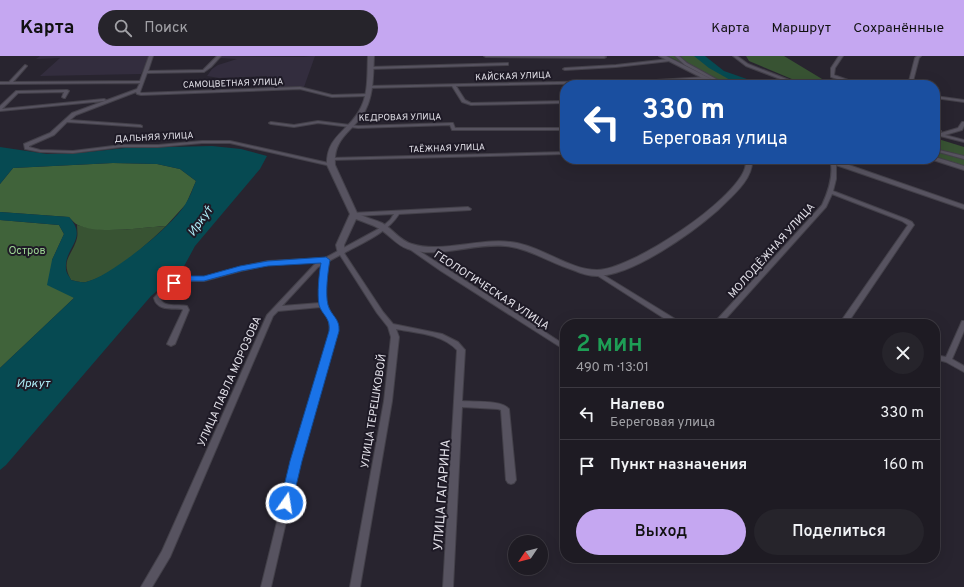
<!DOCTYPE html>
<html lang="ru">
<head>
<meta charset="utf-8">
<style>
	body { margin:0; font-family:Overpass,sans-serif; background:#26242b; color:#f1f3f6; height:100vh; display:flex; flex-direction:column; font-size:15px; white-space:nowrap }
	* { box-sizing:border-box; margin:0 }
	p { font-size:13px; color:#a1a1a6 }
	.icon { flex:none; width:22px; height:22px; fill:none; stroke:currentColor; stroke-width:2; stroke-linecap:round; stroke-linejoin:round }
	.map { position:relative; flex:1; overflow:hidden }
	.panel { position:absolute; left:560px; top:263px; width:380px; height:244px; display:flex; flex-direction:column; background:#1e1b23; border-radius:16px; box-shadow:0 4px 16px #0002,0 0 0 1px #3c3941 }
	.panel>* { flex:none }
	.hud { position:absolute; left:560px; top:24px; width:380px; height:84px; border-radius:16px; box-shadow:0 4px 16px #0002,0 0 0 1px #3c3941; background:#1a4fa0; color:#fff; overflow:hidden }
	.needle { width:26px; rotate:235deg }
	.fabs { position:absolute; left:508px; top:479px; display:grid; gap:8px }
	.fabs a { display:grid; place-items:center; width:40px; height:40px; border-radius:50%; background:#1e1b23; box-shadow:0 4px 16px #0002,0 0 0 1px #3c3941; font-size:20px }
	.pin { position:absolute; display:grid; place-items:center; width:34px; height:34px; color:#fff; margin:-17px; border-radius:8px; box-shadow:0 2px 6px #0006 }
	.me { position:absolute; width:44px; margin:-22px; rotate:13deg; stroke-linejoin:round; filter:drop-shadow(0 0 3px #0008) }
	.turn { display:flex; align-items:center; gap:14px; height:84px; padding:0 16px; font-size:18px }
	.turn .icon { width:52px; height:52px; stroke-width:2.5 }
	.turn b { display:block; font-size:28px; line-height:34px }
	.round { display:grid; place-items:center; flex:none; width:42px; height:42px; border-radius:21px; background:#26242b }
	.headline { display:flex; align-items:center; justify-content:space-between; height:68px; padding:0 16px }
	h1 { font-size:24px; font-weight:600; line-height:30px; color:#1e9e55 }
	.button { display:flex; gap:8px; margin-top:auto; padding:8px 16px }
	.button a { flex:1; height:46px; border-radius:24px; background:#c5a7f1; color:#111; font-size:16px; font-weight:600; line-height:46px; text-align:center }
	.button a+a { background:#26242b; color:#f1f3f6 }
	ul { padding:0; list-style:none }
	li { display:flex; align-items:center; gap:12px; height:52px; padding:0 16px; border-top:1px solid #3c3941 }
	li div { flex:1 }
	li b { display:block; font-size:15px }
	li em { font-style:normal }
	header { display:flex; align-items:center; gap:24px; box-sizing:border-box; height:56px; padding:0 20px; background:#c5a7f1; color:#111 }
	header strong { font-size:19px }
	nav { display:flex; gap:22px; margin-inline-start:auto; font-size:14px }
	.search { width:280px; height:36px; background:#26242b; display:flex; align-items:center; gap:10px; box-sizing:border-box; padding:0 14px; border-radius:22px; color:#a1a1a6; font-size:15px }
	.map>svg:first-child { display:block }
	.built { fill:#332d3e }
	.green { fill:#385333 }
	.forest { fill:#40633a }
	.water { fill:#064a52 }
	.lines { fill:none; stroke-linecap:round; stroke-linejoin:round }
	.street-casing { stroke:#434049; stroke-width:2 }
	.secondary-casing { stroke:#434049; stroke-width:2 }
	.street { fill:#575360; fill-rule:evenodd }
	.secondary { fill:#575360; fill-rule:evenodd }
	.route { fill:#1a73e8; stroke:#114b97 }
	.labels { text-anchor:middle; stroke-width:4; stroke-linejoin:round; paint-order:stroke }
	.far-street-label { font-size:9px; fill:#e3e1e9; stroke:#1e1a26 }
	.park-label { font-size:11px; fill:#9cd492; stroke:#1e1a26 }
	.street-label { font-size:11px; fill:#e3e1e9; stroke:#1e1a26 }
	.water-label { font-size:12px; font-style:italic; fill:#afeef8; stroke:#1e1a26 }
	.near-street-label { font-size:13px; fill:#e3e1e9; stroke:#1e1a26 }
</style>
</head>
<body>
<header>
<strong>Карта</strong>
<div class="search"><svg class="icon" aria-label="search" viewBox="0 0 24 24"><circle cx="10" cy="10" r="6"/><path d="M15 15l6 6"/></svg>Поиск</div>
<nav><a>Карта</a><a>Маршрут</a><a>Сохранённые</a></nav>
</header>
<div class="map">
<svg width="964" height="531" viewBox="0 0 964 531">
	<rect width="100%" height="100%" fill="#28242f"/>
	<!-- built -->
	<path class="built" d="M40,0H150L141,18L40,20L60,2L36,3Z
		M222,0L303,1L315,0L304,31L265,33L267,20L219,22L207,20L212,13L218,9L237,3L220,2Z"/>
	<!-- green -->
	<path class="green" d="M668,0H696L738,29H725Z
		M746,0H784L832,29H806L749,5Z
		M935,82L964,91V110L935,101Z
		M77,169C105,178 137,172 166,170C146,189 114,219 86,226C82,227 76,225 71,224C60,203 72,201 77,182C78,178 77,173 77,169Z"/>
	<!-- forest -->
	<path class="forest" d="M113,107L157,108L180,113L196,125L186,148L166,170C144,171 98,179 78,169C75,168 72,164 69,161L0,156V128L13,112Z
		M0,164L59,169L64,178L52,204L74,242L0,312Z"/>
	<!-- water -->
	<path class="water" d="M694,0H705L724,15L764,29H739L709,12Z
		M212,90L241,93L267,100L260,113L195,190L182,214L151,240L6,409L0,414V312L74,242L47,229L52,204L64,178L59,169L0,164V156L69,161C89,183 64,191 66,213C66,217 70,221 71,224C76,225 82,227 86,226C111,220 174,169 186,147C190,141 193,132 196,125L180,113L157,108L113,107L13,112L0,128V91L47,98L80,97L125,92Z"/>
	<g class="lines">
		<!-- street casing -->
		<g class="street-casing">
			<path id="street" d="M149,0H153L148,15L203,14L217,0H221L211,11L204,16L147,17L140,36L141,37L300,31L332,39L367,38L369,39L367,40L332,41L300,33L141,39L137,38L136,36L76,59L70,64L140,69L142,70V71L67,66L54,79L29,90V91L40,94L73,95L121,89H158L202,85H230L333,108V109L331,110L230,87H202L158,91H121L73,97L40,96L25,93L24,88L50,77L72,57L137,33L140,27L0,28V26H9L25,9L27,10L13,26L140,25Z
				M484,0H604L606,1L604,2L486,1Z
				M675,0H679L687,7L727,29H722L685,9Z
				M733,0H737L748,8L802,29H796L746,10Z
				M839,0H843L835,12L834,19L862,29H856L831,21V12Z
				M917,0H921L919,2L912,29H908L915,2Z
				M669,3L670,5L616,11L565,14L563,13L565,12L616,9Z
				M508,7V9H507L370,13L368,12L370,11Z
				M706,21L708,22L707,23L656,26L456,30L465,44L471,47L565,45V47L471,49L462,46L452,30L369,32L367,31L369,30L656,24Z
				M67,34L69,35L65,42H64L62,41L64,36L18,37L2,53L104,43L106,44L104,45L0,55V50L16,35Z
				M935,40L964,44V46L935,42Z
				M318,65L358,70L451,67H453L455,72H565V74H452L450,69L358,72L318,67L294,71L271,68L269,67L271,66L294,69Z
				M962,66H964V70L962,74L945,79L964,84V86L936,79L937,77L935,76V73L941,75V77L958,72Z
				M935,93L964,100V103L935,95Z
				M565,96V98L330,104L328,103L330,102Z
				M814,103L833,105L846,108L964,149V153L836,109V123L833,135L906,163L912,166L914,169L847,268H839L908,169L902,165L832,138L826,151L721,268H713L822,149C828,136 833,122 831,108Z
				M468,151L471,153L470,154L399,158C387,177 364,186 344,197L383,256L393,268L442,278L458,286L465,294L462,345C474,346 502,344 509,353L516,424L514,427L511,428L508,427L506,424L501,354L498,353L462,351L453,531H443L457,294C442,278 417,277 396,273L399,281L392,345L360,531H350L384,345L391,281L388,271L377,257L340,199L329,205C326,219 323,236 327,249C331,259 338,264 338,275L300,405L271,531H261L292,405L330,275L329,264L321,251L278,255L273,260L170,501L152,531H141L162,495L267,259L314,209L318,206L268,209L241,215L204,225H185L176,228L164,237L160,242C163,252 179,248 187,250L189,254L175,288L171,290L167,288L183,254L182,253C172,252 157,255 154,242L160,235L172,226L184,221H204L240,211L268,205L325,202L382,171L390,164L394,158L354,160L352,159V157ZM322,209L319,233L320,247L282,250L318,211Z
				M410,189L565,289V294L441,215L408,192L407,191Z
				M597,215L680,266L682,268H673L595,218L594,217L595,216Z
				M962,265H964V275L952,303L964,310V316L946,306L935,303V299L946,301Z"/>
		</g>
		<!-- secondary casing -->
		<g class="secondary-casing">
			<path id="secondary" d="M368,0H374C373,18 374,38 365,55C353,76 333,81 335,109L357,157C365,162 374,163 382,167C393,173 400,185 412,188C443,198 483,180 517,187C543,192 571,214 597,214C631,214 735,145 745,112C746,109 746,106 746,103H752C754,123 731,141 718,154C692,177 632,220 597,220C589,220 580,217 573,214C550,207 529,192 505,190C473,187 439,203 408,193C396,189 389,178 378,172C371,168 363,166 356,163L344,189L345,196L344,198H338L336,189L350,158L327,109C326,81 347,76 359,55C369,39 367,18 368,0Z
				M659,0H666L723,29H716Z
				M935,101L964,110V114L930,103H935Z"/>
		</g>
		<!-- street -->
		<use href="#street" class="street"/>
		<!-- secondary -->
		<use href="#secondary" class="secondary"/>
	</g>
	<!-- route -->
	<path class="route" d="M326,201L330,204C328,214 325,238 328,249C331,260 340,262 339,275L302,405L292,447L290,451L286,452L282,451L280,447L290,405L329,275C331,262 322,259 319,249C317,238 319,217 321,207L268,210L241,215L204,225H186L174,230L170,227L184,220H204L240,210L268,205Z"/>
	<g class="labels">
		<!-- far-street labels -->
		<g class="far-street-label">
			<text transform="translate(513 20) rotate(-2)" y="3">КАЙСКАЯ УЛИЦА</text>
			<text transform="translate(233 27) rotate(-2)" y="3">САМОЦВЕТНАЯ УЛИЦА</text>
			<text transform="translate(400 61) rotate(-1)" y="3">КЕДРОВАЯ УЛИЦА</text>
			<text transform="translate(154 81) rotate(-3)" y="3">ДАЛЬНЯЯ УЛИЦА</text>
			<text transform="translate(447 92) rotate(-2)" y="3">ТАЁЖНАЯ УЛИЦА</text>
		</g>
		<!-- park labels -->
		<g class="park-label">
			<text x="27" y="198">Остров</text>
		</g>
		<!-- street labels -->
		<g class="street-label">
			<text transform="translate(771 194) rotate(-48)" y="4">МОЛОДЁЖНАЯ УЛИЦА</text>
			<text transform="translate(492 234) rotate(33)" y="4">ГЕОЛОГИЧЕСКАЯ УЛИЦА</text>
			<text transform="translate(229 325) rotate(-66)" y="4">УЛИЦА ПАВЛА МОРОЗОВА</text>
			<text transform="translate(373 355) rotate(-81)" y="4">УЛИЦА ТЕРЕШКОВОЙ</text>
		</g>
		<!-- water labels -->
		<g class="water-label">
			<text transform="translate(200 165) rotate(-54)" y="4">Ирку́т</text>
			<text x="33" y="331">Иркут</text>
		</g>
		<!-- near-street labels -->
		<g class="near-street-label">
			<text transform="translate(441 439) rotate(-86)" y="5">УЛИЦА ГАГАРИНА</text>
		</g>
	</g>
</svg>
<div class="fabs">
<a><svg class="needle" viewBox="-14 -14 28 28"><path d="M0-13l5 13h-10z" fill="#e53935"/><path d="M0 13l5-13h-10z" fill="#a1a1a6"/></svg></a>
</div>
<div class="pin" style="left:174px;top:227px;background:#d93025"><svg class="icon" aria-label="arrive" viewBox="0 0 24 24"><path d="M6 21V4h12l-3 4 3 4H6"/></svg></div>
<svg class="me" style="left:286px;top:447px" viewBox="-20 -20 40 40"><circle r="17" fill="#1a73e8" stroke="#fff" stroke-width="3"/><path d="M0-11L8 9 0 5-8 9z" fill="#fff"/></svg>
<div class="hud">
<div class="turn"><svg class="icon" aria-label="left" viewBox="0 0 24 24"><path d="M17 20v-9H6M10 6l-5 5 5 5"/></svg><div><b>330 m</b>Береговая улица</div></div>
</div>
<section class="panel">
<div class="headline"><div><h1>2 мин</h1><p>490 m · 13:01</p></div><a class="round"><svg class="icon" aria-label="close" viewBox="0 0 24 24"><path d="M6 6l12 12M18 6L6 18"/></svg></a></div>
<ul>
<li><svg class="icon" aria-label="left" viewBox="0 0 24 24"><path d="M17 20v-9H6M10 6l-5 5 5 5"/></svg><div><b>Налево</b><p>Береговая улица</p></div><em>330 m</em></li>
<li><svg class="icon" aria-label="arrive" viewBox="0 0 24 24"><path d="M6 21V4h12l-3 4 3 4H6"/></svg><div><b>Пункт назначения</b></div><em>160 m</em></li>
</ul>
<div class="button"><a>Выход</a><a>Поделиться</a></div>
</section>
</div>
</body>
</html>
